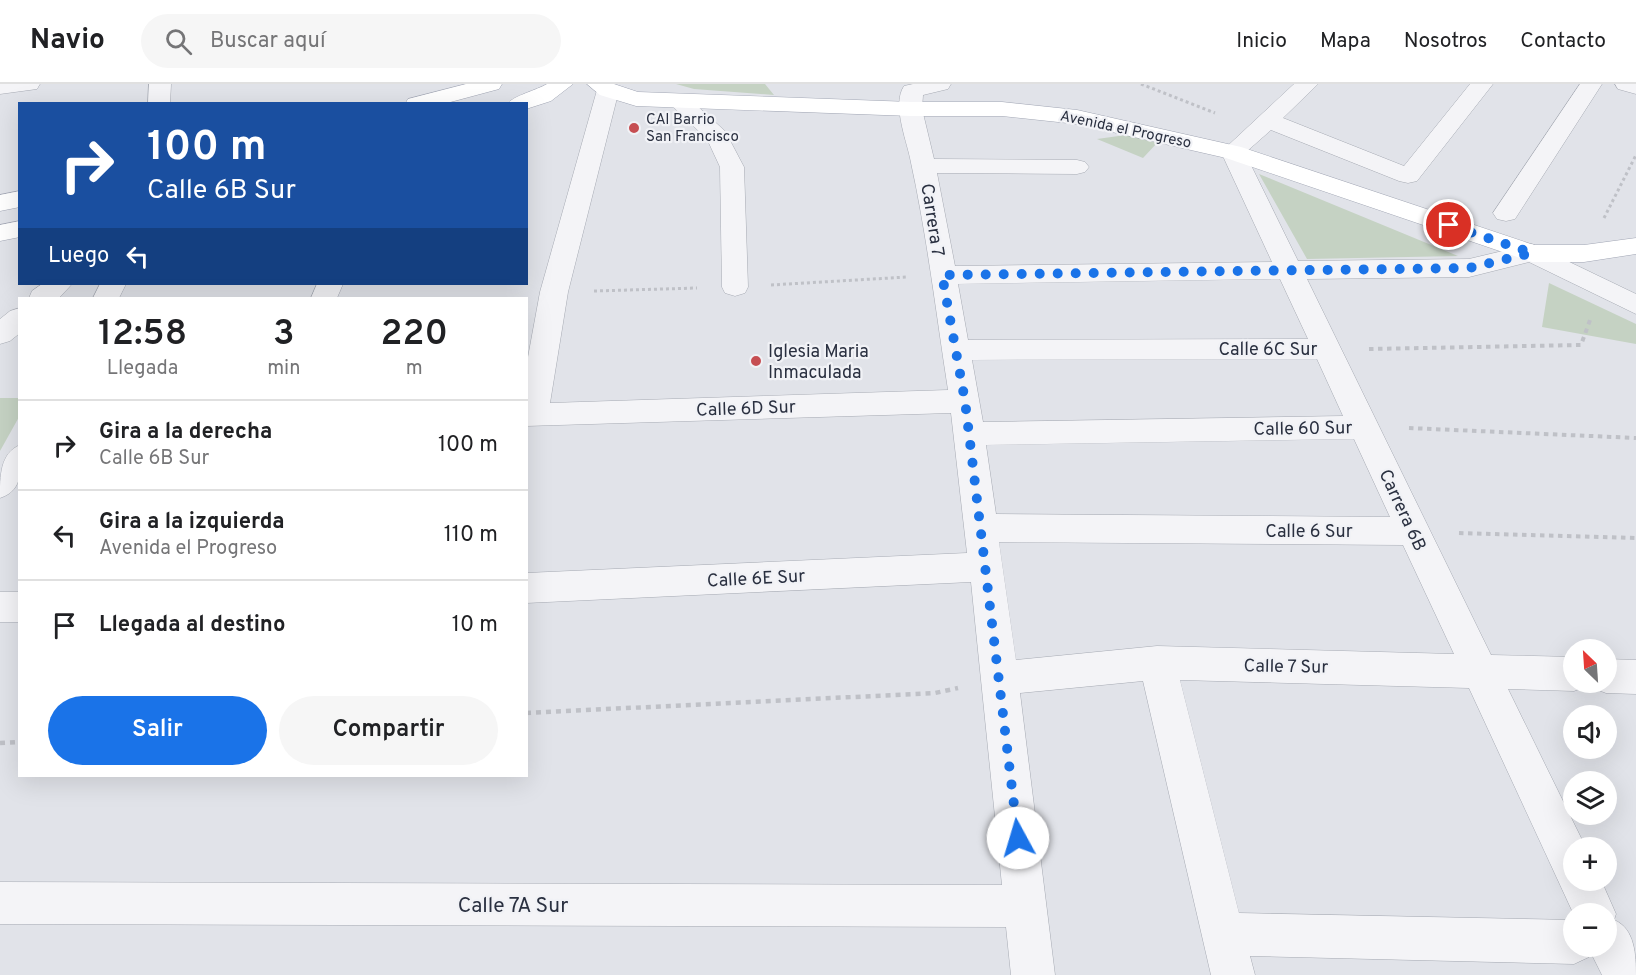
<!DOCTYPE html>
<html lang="es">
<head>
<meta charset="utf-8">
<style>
	body { margin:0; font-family:Overpass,sans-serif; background:#f6f6f6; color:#202124; height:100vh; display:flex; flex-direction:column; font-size:22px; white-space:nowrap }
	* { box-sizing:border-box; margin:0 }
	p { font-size:20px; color:#757577 }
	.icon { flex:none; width:33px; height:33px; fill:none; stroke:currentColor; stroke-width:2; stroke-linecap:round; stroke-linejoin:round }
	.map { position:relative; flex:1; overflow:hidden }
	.side { position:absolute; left:18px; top:213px; width:510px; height:480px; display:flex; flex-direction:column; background:#fff; border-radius:0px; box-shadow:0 6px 24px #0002 }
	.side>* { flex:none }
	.top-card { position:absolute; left:18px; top:18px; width:510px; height:183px; border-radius:0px; box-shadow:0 6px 24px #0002; background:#1a4fa0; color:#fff; overflow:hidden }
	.needle { width:39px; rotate:335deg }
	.controls { position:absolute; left:1563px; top:555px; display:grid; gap:12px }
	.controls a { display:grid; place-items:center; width:54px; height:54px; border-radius:50%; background:#fff; box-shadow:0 6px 24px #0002; font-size:30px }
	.pin { position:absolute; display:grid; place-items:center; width:51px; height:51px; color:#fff; margin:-26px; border:3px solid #fff; border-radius:50%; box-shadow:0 2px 6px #0007 }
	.me { position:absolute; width:66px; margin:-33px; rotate:354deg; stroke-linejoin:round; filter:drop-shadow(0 0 4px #0008) }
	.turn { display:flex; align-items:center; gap:21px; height:126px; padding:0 30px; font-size:27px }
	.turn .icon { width:78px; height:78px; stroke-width:2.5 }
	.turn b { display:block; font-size:42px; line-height:51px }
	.then { display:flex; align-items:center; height:57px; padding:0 30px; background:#0003; gap:12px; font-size:22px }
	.eta { display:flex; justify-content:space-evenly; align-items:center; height:102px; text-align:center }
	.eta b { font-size:36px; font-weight:600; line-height:42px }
	.primary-button { display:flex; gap:12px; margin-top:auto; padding:12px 30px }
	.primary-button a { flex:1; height:69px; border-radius:36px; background:#1a73e8; color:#fff; font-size:24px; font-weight:600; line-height:69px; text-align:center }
	.primary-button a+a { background:#f6f6f6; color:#202124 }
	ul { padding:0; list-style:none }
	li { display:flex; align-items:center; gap:18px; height:90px; padding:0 30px; border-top:2px solid #e0e0e0 }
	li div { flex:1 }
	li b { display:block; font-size:22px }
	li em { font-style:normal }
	header { display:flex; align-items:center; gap:36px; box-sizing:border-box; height:84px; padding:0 30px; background:#fff; border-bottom:2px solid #e0e0e0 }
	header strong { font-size:28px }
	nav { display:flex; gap:33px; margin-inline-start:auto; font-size:21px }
	.search { width:420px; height:54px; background:#f6f6f6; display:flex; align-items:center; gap:15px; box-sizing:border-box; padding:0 21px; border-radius:33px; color:#757577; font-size:22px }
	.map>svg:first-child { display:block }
	.green { fill:#c5d2c3 }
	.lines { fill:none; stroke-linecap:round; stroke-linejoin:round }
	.minor-casing { stroke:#a6aab3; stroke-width:1 }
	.major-casing { stroke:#a1a6b4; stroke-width:1 }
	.path-far2 { stroke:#bfc1c7; stroke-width:3; stroke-dasharray:3 3; stroke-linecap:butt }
	.path-far1 { stroke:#bfc1c7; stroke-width:4; stroke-dasharray:4.5 4.5; stroke-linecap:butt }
	.path { stroke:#bfc1c7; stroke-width:4.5; stroke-dasharray:5 5; stroke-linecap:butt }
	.minor { fill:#f4f4f7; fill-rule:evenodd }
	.major { fill:#fff; fill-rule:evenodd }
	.route { stroke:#1a73e8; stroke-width:10; stroke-dasharray:0 18 }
	.poi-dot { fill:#c64e52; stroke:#f1f2f6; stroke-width:2 }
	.labels { text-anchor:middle; stroke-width:4.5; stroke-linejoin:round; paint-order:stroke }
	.far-poi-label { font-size:15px; fill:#2a3040; stroke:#f1f2f6; text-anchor:start }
	.far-street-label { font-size:15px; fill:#2a3040; stroke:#f1f2f6 }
	.street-label { font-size:18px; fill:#2a3040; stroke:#f1f2f6 }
	.poi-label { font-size:18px; fill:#2a3040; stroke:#f1f2f6; text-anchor:start }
	.near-street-label { font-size:21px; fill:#2a3040; stroke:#f1f2f6 }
</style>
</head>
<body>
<header>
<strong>Navio</strong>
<div class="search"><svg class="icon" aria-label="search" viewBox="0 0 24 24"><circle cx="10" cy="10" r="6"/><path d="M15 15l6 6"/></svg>Buscar aquí</div>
<nav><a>Inicio</a><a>Mapa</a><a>Nosotros</a><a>Contacto</a></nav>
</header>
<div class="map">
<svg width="1636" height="891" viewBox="0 0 1636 891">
	<rect width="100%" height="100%" fill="#e1e3e9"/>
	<!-- green -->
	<path class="green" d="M676,0H765L774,11L694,5Z
		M1126,51L1158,58L1143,74L1097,55Z
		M1259,90L1458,172L1307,175Z
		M1549,199L1636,240V260L1542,243Z
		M0,314H19V333L0,367Z"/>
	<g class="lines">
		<!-- minor casing -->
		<g class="minor-casing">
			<path id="minor" d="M0,0H40L37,5L0,10Z
				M149,0H171L170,20H148Z
				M610,0L616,1L619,6L568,208L550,319L948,306C936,229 927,151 910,74C906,55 892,20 904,2L913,0H951L948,5L923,11L922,25L934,75L1077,76L1085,78L1089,83L1085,88L1077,90L937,89L955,182L1272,178L1221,68L1294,0H1318L1283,34L1404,82L1470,0H1493L1417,97L1408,99L1399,97L1271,46L1245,69L1298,177L1469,175L1532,160L1636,210V230L1529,178L1469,193L1307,195L1491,571L1574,573V598H1588L1587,602L1574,607L1508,605L1586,764H1574V796H1601L1616,830L1614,836C1635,844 1636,872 1636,891H1602L1591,869L1589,873L1574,880L1250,872L1255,891H1211L1143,597L1020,609L1055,891H1011L1006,843L0,840V798L1002,801L971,498L526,519V489L967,469L951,329L526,342V284L540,208L597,6L600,1ZM1280,195L1308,255L968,256L958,200ZM1317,275L1343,332L983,338L972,276ZM1354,355L1390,433L996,430L986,361ZM999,458L1403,461L1454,570L1157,562L1016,576ZM1180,596L1469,604L1574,831L1606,830V862H1574V836L1239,829Z
				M1580,0H1602L1515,135L1506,137L1497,135L1493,129Z
				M1615,0H1636V10L1618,5Z
				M678,10L686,12L725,47L744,83L748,203L745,209L735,212L725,209L722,203L720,83L707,55L667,17L670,12Z
				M42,200H72L59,214H29L32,207Z
				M100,200H126L119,214H93Z
				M317,200H343L337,214H311Z
				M20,224V249L10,257L0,260V235L10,227Z
				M20,361C20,383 25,406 0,414C0,392 0,369 20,361Z
				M0,508H20V538H0Z
				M1606,575L1636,576V610L1606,609L1593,604L1591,598H1606Z"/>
		</g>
		<!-- major casing -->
		<g class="major-casing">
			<path id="major" d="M466,0H502L499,5L443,20H405L408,15Z
				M547,0H573L551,17L526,25V20H507C513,12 537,6 547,0Z
				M587,0H614L638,8L911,18H1002L1077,26L1241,63L1534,161H1584L1636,154V170L1584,178H1532L1226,74L1077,40L1002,32H911L636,22L600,11Z
				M20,107V123L0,127V111Z
				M20,137V153L0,157V141Z"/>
		</g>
		<!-- path-far2 -->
		<path class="path-far2" d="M1141,0L1215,29
			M1604,134L1636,71
			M771,201L907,193
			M594,207L697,204"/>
		<!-- path-far1 -->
		<path class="path-far1" d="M1369,265L1581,261L1590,236
			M1409,344L1636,354
			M1459,449L1636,454"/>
		<!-- path -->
		<path class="path" d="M526,629L935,609L958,604
			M0,659L20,658"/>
		<!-- minor -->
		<use href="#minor" class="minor"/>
		<!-- major -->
		<use href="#major" class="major"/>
	</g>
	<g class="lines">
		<!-- route -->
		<path class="route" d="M1018,754L965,317L942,191L1469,184L1532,169L1449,141"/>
	</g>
	<!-- markers -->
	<g class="poi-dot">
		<circle cx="634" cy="44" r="6"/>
		<circle cx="756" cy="277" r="6"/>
	</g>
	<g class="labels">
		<!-- far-poi labels -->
		<g class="far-poi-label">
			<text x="646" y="40">CAI Barrio<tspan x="646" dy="17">San Francisco</tspan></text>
		</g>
		<!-- far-street labels -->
		<g class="far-street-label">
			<text transform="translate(1126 45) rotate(12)" y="5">Avenida el Progreso</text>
		</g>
		<!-- street labels -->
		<g class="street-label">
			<text transform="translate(933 136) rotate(81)" y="6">Carrera 7</text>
			<text x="1268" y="271">Calle 6C Sur</text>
			<text transform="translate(746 324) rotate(-2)" y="6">Calle 6D Sur</text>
			<text transform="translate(1303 344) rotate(-1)" y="6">Calle 60 Sur</text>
			<text transform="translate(1403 426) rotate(65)" y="6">Carrera 6B</text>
			<text x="1309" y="453">Calle 6 Sur</text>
			<text transform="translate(756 494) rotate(-3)" y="6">Calle 6E Sur</text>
			<text transform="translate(1286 582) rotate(1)" y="6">Calle 7 Sur</text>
		</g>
		<!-- poi labels -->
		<g class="poi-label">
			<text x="768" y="273">Iglesia Maria<tspan x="768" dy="21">Inmaculada</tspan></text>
		</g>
		<!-- near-street labels -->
		<g class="near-street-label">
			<text x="513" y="828">Calle 7A Sur</text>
		</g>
	</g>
</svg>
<div class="controls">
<a><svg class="needle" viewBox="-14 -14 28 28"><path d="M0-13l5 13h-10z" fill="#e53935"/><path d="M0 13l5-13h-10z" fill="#757577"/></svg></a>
<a><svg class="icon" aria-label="sound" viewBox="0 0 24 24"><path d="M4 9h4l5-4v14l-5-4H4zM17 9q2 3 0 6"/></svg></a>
<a><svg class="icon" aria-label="layers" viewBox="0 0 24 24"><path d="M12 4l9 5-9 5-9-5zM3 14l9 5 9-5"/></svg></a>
<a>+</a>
<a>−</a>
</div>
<div class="pin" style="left:1449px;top:141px;background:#d93025"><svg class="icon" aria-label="arrive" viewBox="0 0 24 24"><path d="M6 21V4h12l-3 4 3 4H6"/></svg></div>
<svg class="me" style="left:1018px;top:754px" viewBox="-20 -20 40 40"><circle r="19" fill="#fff"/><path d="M0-13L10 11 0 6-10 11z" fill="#1a73e8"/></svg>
<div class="top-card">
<div class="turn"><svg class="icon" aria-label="right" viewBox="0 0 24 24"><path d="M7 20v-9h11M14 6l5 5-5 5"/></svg><div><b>100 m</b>Calle 6B Sur</div></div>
<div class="then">Luego<svg class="icon" aria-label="left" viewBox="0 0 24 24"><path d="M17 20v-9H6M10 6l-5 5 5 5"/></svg></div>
</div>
<section class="side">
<div class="eta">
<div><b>12:58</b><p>Llegada</p></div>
<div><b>3</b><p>min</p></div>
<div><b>220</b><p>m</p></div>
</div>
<ul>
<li><svg class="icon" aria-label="right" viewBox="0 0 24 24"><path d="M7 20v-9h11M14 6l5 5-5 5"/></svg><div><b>Gira a la derecha</b><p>Calle 6B Sur</p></div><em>100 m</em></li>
<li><svg class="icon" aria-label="left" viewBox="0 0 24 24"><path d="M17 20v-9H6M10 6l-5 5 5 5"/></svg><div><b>Gira a la izquierda</b><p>Avenida el Progreso</p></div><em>110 m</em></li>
<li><svg class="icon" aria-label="arrive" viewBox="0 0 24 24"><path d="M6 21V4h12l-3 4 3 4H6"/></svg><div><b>Llegada al destino</b></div><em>10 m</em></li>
</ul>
<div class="primary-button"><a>Salir</a><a>Compartir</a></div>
</section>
</div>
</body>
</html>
